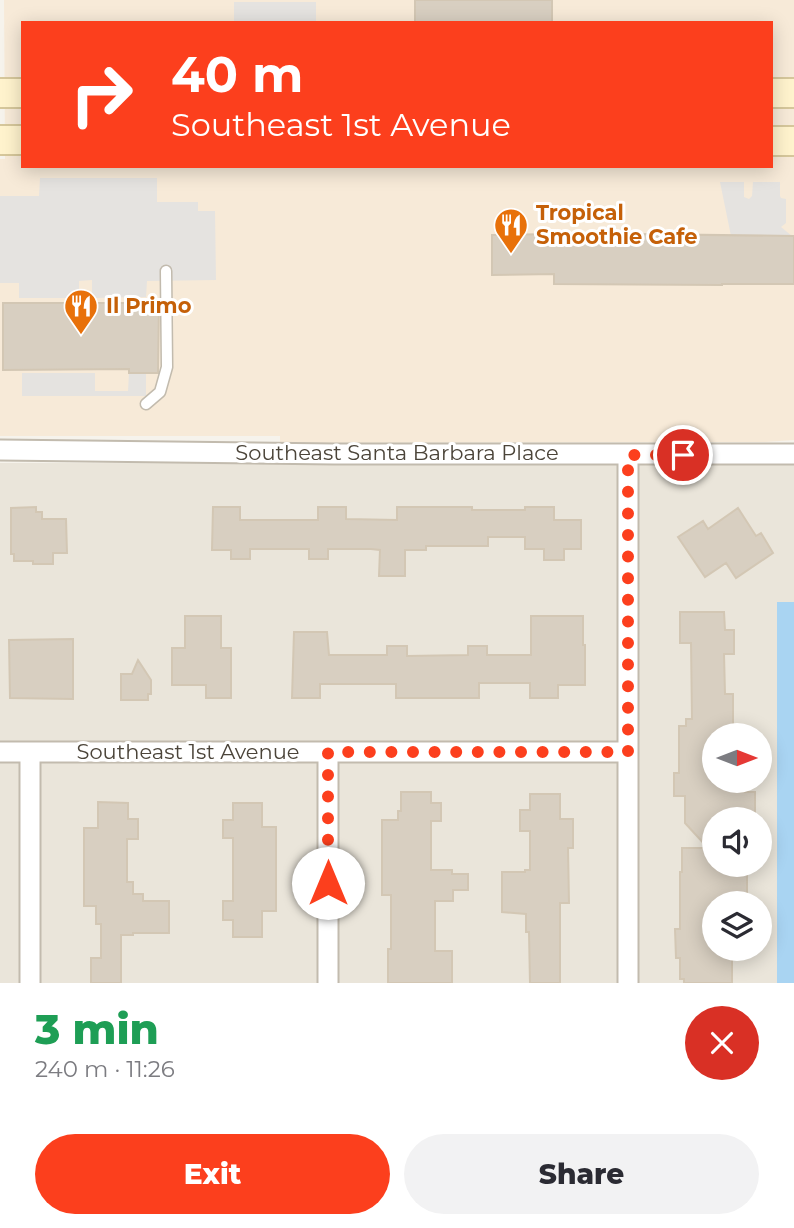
<!DOCTYPE html>
<html lang="en">
<head>
<meta charset="utf-8">
<style>
	body { margin:0; font-family:Montserrat,sans-serif; background:#f2f2f3; color:#2b2b33; height:100vh; display:flex; flex-direction:column; font-size:26px; white-space:nowrap }
	* { box-sizing:border-box; margin:0 }
	p { font-size:23px; color:#7c7c81 }
	.icon { flex:none; width:38px; height:38px; fill:none; stroke:currentColor; stroke-width:2; stroke-linecap:round; stroke-linejoin:round }
	.map { position:relative; height:983px; overflow:hidden }
	.details { display:flex; flex-direction:column; background:#fff; flex:1 }
	.details>* { flex:none }
	.top-card { position:absolute; left:21px; top:21px; width:752px; height:147px; border-radius:0px; box-shadow:0 4px 18px #0003; background:#fc3f1d; color:#fff; overflow:hidden }
	.needle { width:46px; rotate:90deg }
	.controls { position:absolute; left:702px; top:723px; display:grid; gap:14px }
	.controls a { display:grid; place-items:center; width:70px; height:70px; border-radius:50%; background:#fff; box-shadow:0 4px 18px #0003; font-size:35px }
	.pin { position:absolute; display:grid; place-items:center; width:60px; height:60px; color:#fff; margin:-30px; border:4px solid #fff; border-radius:50%; box-shadow:0 2px 7px #0007 }
	.me { position:absolute; width:77px; margin:-38px; rotate:0deg; stroke-linejoin:round; filter:drop-shadow(0 0 5px #0008) }
	.turn { display:flex; align-items:center; gap:24px; height:147px; padding:0 35px; font-size:32px }
	.turn .icon { width:91px; height:91px; stroke-width:2.5 }
	.turn b { display:block; font-size:49px; line-height:60px }
	.round { display:grid; place-items:center; flex:none; width:74px; height:74px; border-radius:37px; background:#f2f2f3 }
	.head { display:flex; align-items:center; justify-content:space-between; height:119px; padding:0 35px }
	h1 { font-size:42px; font-weight:800; line-height:52px; color:#1e9e55 }
	.primary-button { display:flex; gap:14px; margin-top:auto; padding:14px 35px }
	.primary-button a { flex:1; height:80px; border-radius:42px; background:#fc3f1d; color:#fff; font-size:28px; font-weight:800; line-height:80px; text-align:center }
	.primary-button a+a { background:#f2f2f3; color:#2b2b33 }
	.map>svg:first-child { display:block }
	.residential { fill:#eae5da; fill-rule:evenodd }
	.commercial { fill:#f7ead8; fill-rule:evenodd }
	.parking { fill:#e5e3e0 }
	.water { fill:#a9d4f2 }
	.building { fill:#d8cfc1; stroke:#d3c7b4; stroke-width:2 }
	.lines { fill:none; stroke-linecap:round; stroke-linejoin:round }
	.service-casing { stroke:#c2bbae; stroke-width:13 }
	.minor-casing { stroke:#c2bbae; stroke-width:23 }
	.secondary-casing { stroke:#d6c79b; stroke-width:32 }
	.service { stroke:#fff; stroke-width:10 }
	.minor { stroke:#fff; stroke-width:19 }
	.secondary { stroke:#fff3cd; stroke-width:28 }
	.route { stroke:#fc3f1d; stroke-width:12; stroke-dasharray:0 21.6 }
	.labels { text-anchor:middle; stroke-width:6; stroke-linejoin:round; paint-order:stroke }
	.food-label { font-size:21px; font-weight:bold; fill:#c56008; stroke:#fff; text-anchor:start }
	.street-label { font-size:21px; fill:#4b4439; stroke:#fff }
</style>
</head>
<body>
<div class="map">
<svg width="794" height="983" viewBox="0 0 794 983">
	<rect width="100%" height="100%" fill="#f6f3ec"/>
	<!-- residential -->
	<path class="residential" d="M0,463L794,464V602L777,603V983H0ZM714,735H760V780H714ZM714,819H760V864H714ZM714,903H760V948H714Z"/>
	<!-- commercial -->
	<path class="commercial" d="M4,0H794V440L765,442L280,443V436H0V159H5ZM23,23H772V166H23Z"/>
	<!-- parking -->
	<path class="parking" d="M234,2H316V23H234Z
		M40,178H157V202H198V211H215L216,280L147,281L146,297L95,298H92V280L79,281V298H19V283H0V196H39Z
		M720,182H744V197L749,199L752,196L753,182H780V196L781,198L786,199V223L781,227L792,236H731Z
		M22,373H95V391H128L129,373H146V396H22Z"/>
	<!-- water -->
	<path class="water" d="M777,602H794V983H777Z"/>
	<!-- building -->
	<path class="building" d="M415,0H552V23H415Z
		M554,233L794,236V284H722V285L554,284V274L492,275V235L554,234Z
		M3,303H159L158,373H129V369L3,370Z
		M36,507V512H42V519H66L67,553H53V564H33V561H14V554H11V508Z
		M213,507H240V520H318V507H346V519L397,520V507H472V510H525V507H554V520H581V549H564V560H544V549H525V537H488V546H426V550H405V576H379L380,550L371,549H328V559H309V549H250V559H231V550H212Z
		M738,508L756,536L761,533L773,553L736,578L726,563L705,577L678,537L703,521L708,529Z
		M680,612H724L725,630H734V654H724L725,694H733V735H714V780H735V792H755V819H714V864H745V874H747V903H714V948H732V983H684V979H680V958H676L675,929H680V872H682V848H708L685,823V796H674V773H679V726H686V719H692L691,643H680Z
		M185,616H221V648H231V698H206V685H172V648H185Z
		M531,616H583V645H585V685H558V698H530V683H479V698H396V684H320V698H292L294,632H327L329,655H387V646H407V656L468,655V646H487V655H531Z
		M73,639V699L10,698L9,640Z
		M138,660L151,680V694H148V700H121V674H132Z
		M401,792H431V803H441V821H431V870H452V874H468V890H453V901H435V951H452V983H388V949H391V895H382V820H398V811H401Z
		M530,794H560V819H573V848H568L569,903H560V983H530L529,932H526V914L502,912V872H525V870H530V831H520V810H530Z
		M98,802L128,803V819H138V839H127V882H133V894H143V901H169V933H133V935H121V983H91V958H101V924H96V906H84V828H98Z
		M233,803H262V827H276V911H262V937H233V920H223V901H233V838H223V820H233Z"/>
	<g class="lines">
		<!-- service casing -->
		<g class="service-casing">
			<path id="service" d="M146,404L160,392L167,367L166,271"/>
		</g>
		<!-- minor casing -->
		<g class="minor-casing">
			<path id="minor" d="M0,450L334,454H794
				M628,455V983
				M0,752H628
				M30,752V983
				M328,752V983"/>
		</g>
		<!-- secondary casing -->
		<g class="secondary-casing">
			<path id="secondary" d="M0,93H23
				M772,93H794
				M0,140H23
				M772,141H794"/>
		</g>
		<!-- service -->
		<use href="#service" class="service"/>
		<!-- minor -->
		<use href="#minor" class="minor"/>
		<!-- secondary -->
		<use href="#secondary" class="secondary"/>
	</g>
	<g class="lines">
		<!-- route -->
		<path class="route" d="M328,883V752H628V455H683"/>
	</g>
	<!-- icons -->
	<defs>
		<g id="restaurant-pin" transform="scale(1.75)"><path d="M0 17L-7.5 6A9.5 9.5 0 1 1 7.5 6Z" fill="#e8710a" stroke="#fff"/><path d="M-5-6h1v4h1v-4h1v4h1v-4h1v5L-1.5 .5V6h-2V.5L-5-1ZM5-6V6H3V1.5H1.5Q1.5-4 5-6Z" fill="#fff"/></g>
	</defs>
	<g fill-rule="evenodd">
		<use href="#restaurant-pin" x="511" y="225"/>
		<use href="#restaurant-pin" x="81" y="306"/>
	</g>
	<g class="labels">
		<!-- food labels -->
		<g class="food-label">
			<text x="536" y="220">Tropical<tspan x="536" dy="24">Smoothie Cafe</tspan></text>
			<text x="106" y="313">Il Primo</text>
		</g>
		<!-- street labels -->
		<g class="street-label">
			<text x="397" y="460">Southeast Santa Barbara Place</text>
			<text x="188" y="759">Southeast 1st Avenue</text>
		</g>
	</g>
</svg>
<div class="controls">
<a><svg class="needle" viewBox="-14 -14 28 28"><path d="M0-13l5 13h-10z" fill="#e53935"/><path d="M0 13l5-13h-10z" fill="#7c7c81"/></svg></a>
<a><svg class="icon" aria-label="sound" viewBox="0 0 24 24"><path d="M4 9h4l5-4v14l-5-4H4zM17 9q2 3 0 6"/></svg></a>
<a><svg class="icon" aria-label="layers" viewBox="0 0 24 24"><path d="M12 4l9 5-9 5-9-5zM3 14l9 5 9-5"/></svg></a>
</div>
<div class="pin" style="left:683px;top:455px;background:#d93025"><svg class="icon" aria-label="arrive" viewBox="0 0 24 24"><path d="M6 21V4h12l-3 4 3 4H6"/></svg></div>
<svg class="me" style="left:328px;top:883px" viewBox="-20 -20 40 40"><circle r="19" fill="#fff"/><path d="M0-13L10 11 0 6-10 11z" fill="#fc3f1d"/></svg>
<div class="top-card">
<div class="turn"><svg class="icon" aria-label="right" viewBox="0 0 24 24"><path d="M7 20v-9h11M14 6l5 5-5 5"/></svg><div><b>40 m</b>Southeast 1st Avenue</div></div>
</div>
</div>
<section class="details">
<div class="head"><div><h1>3 min</h1><p>240 m · 11:26</p></div><a class="round" style="background:#d93025;color:#fff"><svg class="icon" aria-label="close" viewBox="0 0 24 24"><path d="M6 6l12 12M18 6L6 18"/></svg></a></div>
<div class="primary-button"><a>Exit</a><a>Share</a></div>
</section>
</body>
</html>
